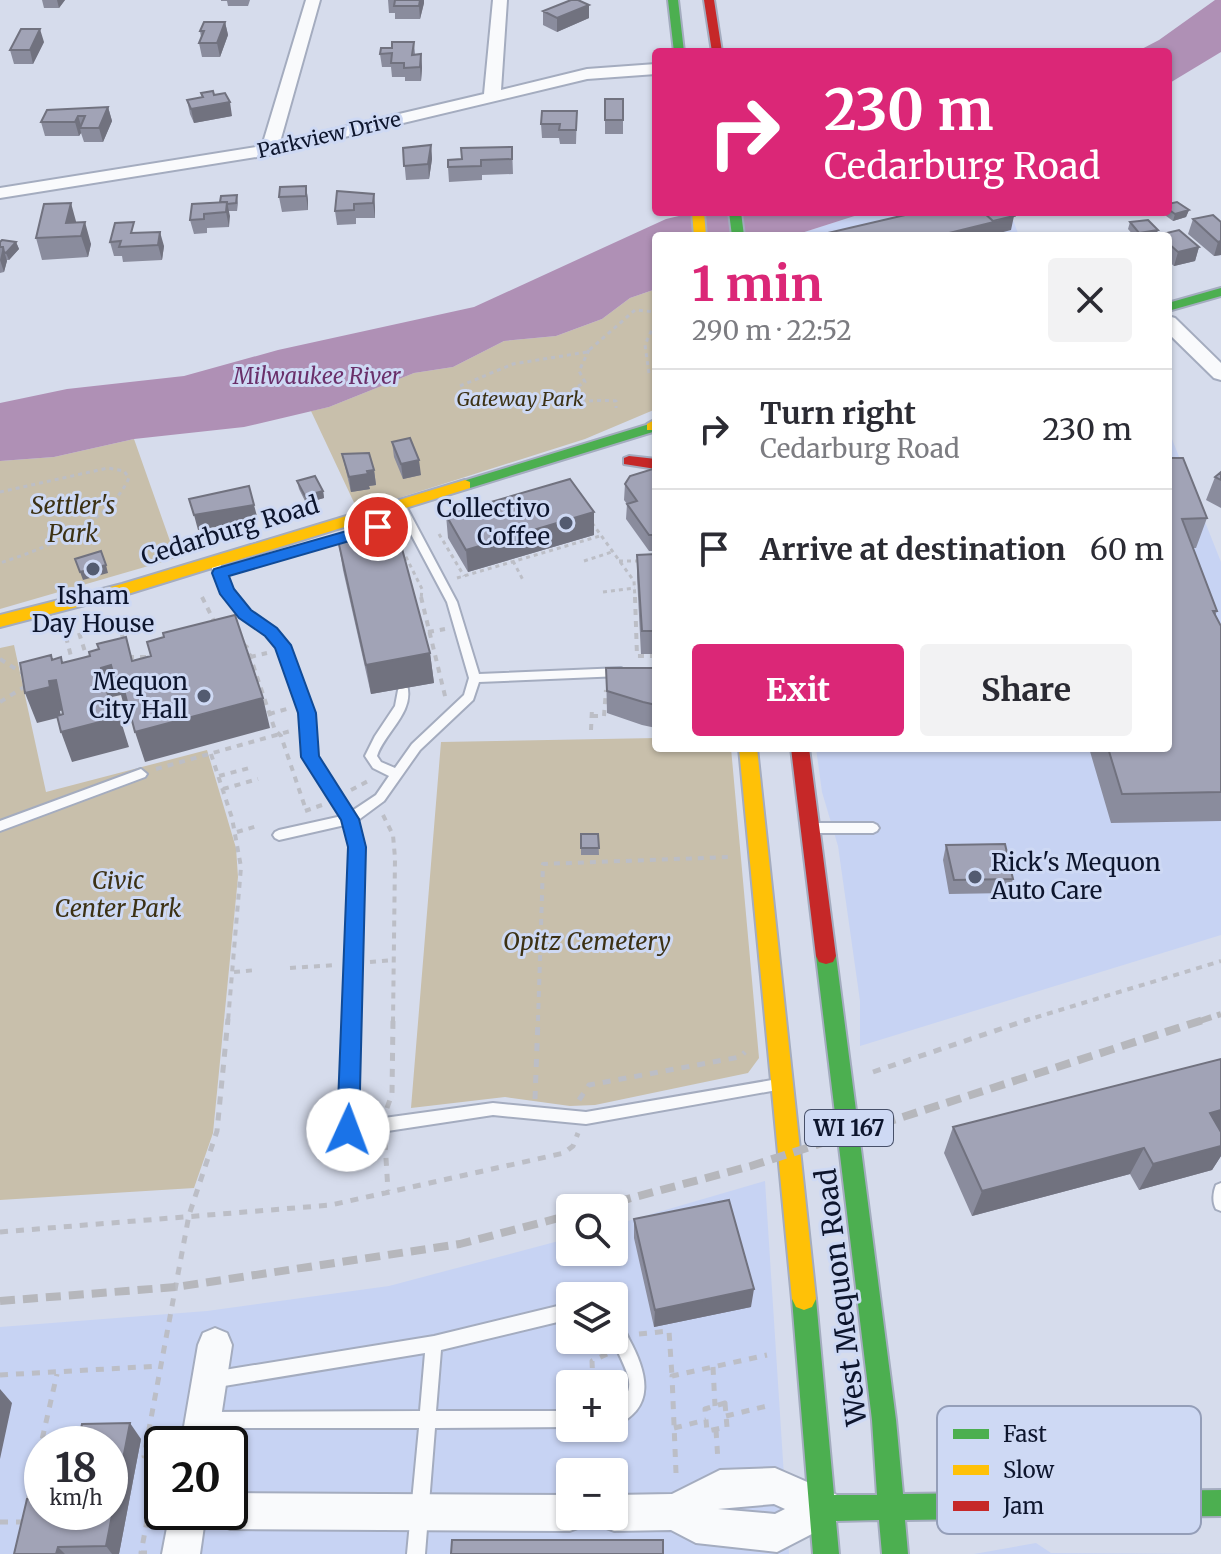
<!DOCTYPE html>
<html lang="en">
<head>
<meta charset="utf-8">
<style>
	body { margin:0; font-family:Merriweather,serif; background:#f2f2f3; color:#2b2b33; height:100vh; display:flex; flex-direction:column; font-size:30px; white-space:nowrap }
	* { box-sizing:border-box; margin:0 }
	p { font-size:26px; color:#7c7c81 }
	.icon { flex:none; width:44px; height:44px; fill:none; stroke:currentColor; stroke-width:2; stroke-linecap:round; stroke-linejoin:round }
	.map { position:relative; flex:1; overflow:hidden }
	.side { position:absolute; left:652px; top:232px; width:520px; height:520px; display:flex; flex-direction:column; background:#fff; border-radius:8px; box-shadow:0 2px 6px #0004 }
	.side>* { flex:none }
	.guide { position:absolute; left:652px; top:48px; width:520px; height:168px; border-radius:8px; box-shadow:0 2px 6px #0004; background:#db2777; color:#fff; overflow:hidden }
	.tools { position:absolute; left:556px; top:1194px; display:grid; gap:16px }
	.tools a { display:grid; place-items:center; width:72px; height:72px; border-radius:8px; background:#fff; box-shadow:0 2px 6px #0004; font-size:40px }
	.speed { position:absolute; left:24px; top:1426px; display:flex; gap:16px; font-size:40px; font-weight:700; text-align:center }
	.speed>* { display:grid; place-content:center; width:104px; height:104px; border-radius:50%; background:#fff; box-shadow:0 2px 6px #0004; line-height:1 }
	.speed small { font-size:20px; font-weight:400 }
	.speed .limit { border:4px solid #111; border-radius:12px; background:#fff; color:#111 }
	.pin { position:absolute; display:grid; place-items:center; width:68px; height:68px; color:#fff; margin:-34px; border:4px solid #fff; border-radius:50%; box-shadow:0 2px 8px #0007 }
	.me { position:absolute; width:88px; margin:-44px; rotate:2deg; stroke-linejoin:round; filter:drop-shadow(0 0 6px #0008) }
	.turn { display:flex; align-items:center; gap:28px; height:168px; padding:0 40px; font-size:36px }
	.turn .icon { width:104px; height:104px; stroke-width:2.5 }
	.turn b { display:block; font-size:56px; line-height:68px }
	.round { display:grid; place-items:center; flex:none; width:84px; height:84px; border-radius:8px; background:#f2f2f3 }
	.head { display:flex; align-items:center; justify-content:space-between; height:136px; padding:0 40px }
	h1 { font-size:48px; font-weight:700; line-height:60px; color:#db2777 }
	.button { display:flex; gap:16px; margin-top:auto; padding:16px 40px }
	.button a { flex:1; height:92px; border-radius:8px; background:#db2777; color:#fff; font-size:32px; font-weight:700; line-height:92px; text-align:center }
	.button a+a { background:#f2f2f3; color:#2b2b33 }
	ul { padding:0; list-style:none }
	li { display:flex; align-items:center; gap:24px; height:120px; padding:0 40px; border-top:2px solid #e1e1e2 }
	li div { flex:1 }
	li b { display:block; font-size:30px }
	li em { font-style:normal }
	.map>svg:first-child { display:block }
	.built { fill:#c7d3f3; fill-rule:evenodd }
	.green { fill:#c8bfab }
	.water { fill:#af90b5 }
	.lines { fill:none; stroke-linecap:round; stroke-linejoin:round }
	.lane-casing { stroke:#a4acbf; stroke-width:4 }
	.street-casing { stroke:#a4acbf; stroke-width:4 }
	.fast-casing { stroke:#a4acbf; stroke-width:4 }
	.slow-casing { stroke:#a4acbf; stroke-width:4 }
	.jam-casing { stroke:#a4acbf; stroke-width:4 }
	.path-far2 { stroke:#bcbec6; stroke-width:3; stroke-dasharray:4 4; stroke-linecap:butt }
	.path-far1 { stroke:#bcbec6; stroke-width:4; stroke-dasharray:6 6; stroke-linecap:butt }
	.path { stroke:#bcbec6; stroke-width:5; stroke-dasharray:8 8; stroke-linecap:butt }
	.lane { fill:#f9fafc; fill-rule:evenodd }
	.street { fill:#f9fafc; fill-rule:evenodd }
	.fast { fill:#4caf50; fill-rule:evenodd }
	.slow { fill:#ffc107; fill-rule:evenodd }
	.jam { fill:#c62828; fill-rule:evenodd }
	.rail-far1 { stroke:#b6b7bc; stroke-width:6; stroke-dasharray:12 6; stroke-linecap:butt }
	.rail { stroke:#b6b7bc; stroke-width:8; stroke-dasharray:15 8; stroke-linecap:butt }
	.wall { fill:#8a8c9d }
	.shaded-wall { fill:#71727f }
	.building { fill:#a1a3b6; stroke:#71727f; stroke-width:2 }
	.route { fill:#1a73e8; stroke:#114b97; stroke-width:2 }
	.poi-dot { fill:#535b70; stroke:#ced9f4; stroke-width:3 }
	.labels { text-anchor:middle; stroke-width:6; stroke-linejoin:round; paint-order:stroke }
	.far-street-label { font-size:20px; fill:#0d152d; stroke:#ced9f4 }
	.far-park-label { font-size:20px; font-style:italic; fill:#3c3114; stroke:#ced9f4 }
	.far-water-label { font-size:22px; font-style:italic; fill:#6a2f6a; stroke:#ced9f4 }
	.shield { fill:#ced9f4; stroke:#475069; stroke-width:2 }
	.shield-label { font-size:22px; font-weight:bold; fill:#0d152d }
	.park-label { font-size:24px; font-style:italic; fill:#3c3114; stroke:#ced9f4 }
	.poi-label { font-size:24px; fill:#0d152d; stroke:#ced9f4; text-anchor:end }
	.street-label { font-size:24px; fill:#0d152d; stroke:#ced9f4 }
	.near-street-label { font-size:28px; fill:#0d152d; stroke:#ced9f4 }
	.key { fill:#ced9f4; stroke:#949eb8; stroke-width:2 }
	.key-label { font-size:22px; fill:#0d152d }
</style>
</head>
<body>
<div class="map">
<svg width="1221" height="1554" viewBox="0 0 1221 1554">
	<rect width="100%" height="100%" fill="#d6dcec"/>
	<!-- built -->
	<path class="built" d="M867,212H1010L1019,236H792Z
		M1168,429L1221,562V935L860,1046V1001L838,846L822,792L816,748H1168Z
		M765,1181L789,1554H0V1327L207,1311L389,1286L570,1238V1252H614V1225ZM570,1296H614V1340H570ZM570,1384H614V1428H570ZM42,1444H110V1512H42ZM162,1444H230V1512H162ZM570,1472H614V1516H570Z
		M1036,1543L1051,1553L1221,1554H974Z"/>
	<!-- green -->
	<path class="green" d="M656,289V409L585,439L358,511L311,411L329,407L414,373L453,367L504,341L556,336L602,319L630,298Z
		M134,439L176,558L0,609V461L54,457Z
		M14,645L46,792L207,750L236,848L238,877L213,1133L194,1188L0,1200V648Z
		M656,738V748H731L759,1058L748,1073L595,1105L570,1106L505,1097L411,1108L441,742Z"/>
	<!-- water -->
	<path class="water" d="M1215,0H1221V52L1168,84V52H1136L1159,40Z
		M696,212H867L792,236H656V289L630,298L602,319L556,336L504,341L453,367L414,373L329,407L244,427L134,439L54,457L0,461V403L67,389L184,376L278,350L474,307L666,219Z"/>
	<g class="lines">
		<!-- lane casing -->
		<g class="lane-casing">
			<path id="lane" d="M400,501L405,504L457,602L479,674L621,668L627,672L621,676L479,682L473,700L420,750L384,801L357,821L363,847L355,1122L493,1103L586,1112L772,1080L777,1082L779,1086L777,1090L586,1124L493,1115L348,1137L343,1135L341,1130L351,847L345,825L279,840L275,838L273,835L275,832L279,830L342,816L304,757L301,713L277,646L267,635L241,617L221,590L209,561L210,559H218L231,589L249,611L275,629L288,645L313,713L316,756L352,811L376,795L389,776L373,768L365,756L375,736L395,706L399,685H407C415,712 385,732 377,756L381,762L395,768L412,744L464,695L469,678L447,602L395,504Z
				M141,769L147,774L145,777L0,831V821Z
				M817,823H873L877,825L879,828L877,831L873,833H817L813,831L811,828L813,825Z
				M1221,1183V1211L1216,1209C1212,1202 1213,1192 1216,1185Z
				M570,1303V1319L441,1350L436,1411H570V1427L435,1428L425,1554H407L419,1428H206L200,1426L198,1420L200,1414L206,1412L420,1411L425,1353L212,1388L206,1386L204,1380L206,1374L212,1372L434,1336Z
				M614,1319C622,1323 625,1331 629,1339C647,1372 657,1408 614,1426V1408C643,1388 623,1368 615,1344C613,1340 614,1327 614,1319Z"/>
		</g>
		<!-- street casing -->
		<g class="street-casing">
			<path id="street" d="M306,0H320L280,142L484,94L493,0H507L501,90L587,69L656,64V74L587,79L269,155L0,198V188L262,146Z
				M1168,316L1175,318L1221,363V380L1214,378L1168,333Z
				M215,1328L227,1333L232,1345L217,1444H181L198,1345L203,1333Z
				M775,1468L837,1495L842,1508L837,1521L777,1552L696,1543L671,1530L614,1531L601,1526L597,1516H614V1495L672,1494L720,1470ZM774,1504L785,1509L775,1514L718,1509Z
				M230,1493L570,1495V1516H587L583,1526L570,1531L230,1529L217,1524L212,1512H230Z
				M170,1512H206L200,1554H162Z"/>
		</g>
		<!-- fast casing -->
		<g class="fast-casing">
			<path id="fast" d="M668,0H678L684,52H674Z
				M729,212H741L744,236H732Z
				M1221,288V296L1168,311V303Z
				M656,422V431L470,488H460L457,485L460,482Z
				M826,948L833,950L836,956L896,1420L903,1494L1221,1490V1516L905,1520L908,1554H882L879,1520L836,1521L839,1554H813L792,1299L796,1291L804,1288L812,1291L816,1299L834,1495H877L872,1420L816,956L819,950Z"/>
		</g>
		<!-- slow casing -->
		<g class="slow-casing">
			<path id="slow" d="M692,212H704L706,236H694Z
				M656,419V430H647V424Z
				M465,480L470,482V488L131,593L0,627V615L122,584Z
				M739,748H757L816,1299L812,1307L804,1310L796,1307L792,1299Z"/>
		</g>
		<!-- jam casing -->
		<g class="jam-casing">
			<path id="jam" d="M704,0H714L722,52H712Z
				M629,456L656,459V469L624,464V458Z
				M791,748H809L836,956L833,962L826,964L819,962L816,956Z"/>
		</g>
		<!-- path-far2 -->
		<path class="path-far2" d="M589,350L579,371L585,382L552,403C574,403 594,399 616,401V408
			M649,373L645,345L656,320
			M460,386L513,364L587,352L635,310L656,312
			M0,492L108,468L124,471L129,478C108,524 46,548 0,563
			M592,523L634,581L635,599
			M439,534L464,576
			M399,556L405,555L422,589L421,599
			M513,561L523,580
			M584,561L612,552
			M619,561H642
			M457,578L600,536
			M603,592L635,588"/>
		<!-- path-far1 -->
		<path class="path-far1" d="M202,597L215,623
			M421,597L446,700
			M635,597L637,656H656
			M120,620L123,641
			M428,632L445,629
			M79,633L88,661
			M66,637L73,664
			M243,644L247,647L275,730L281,736L306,810
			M128,657H148
			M250,657L267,653
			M0,659L24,674
			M0,702L29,684
			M269,714L290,708
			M592,716H604L606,690
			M591,730L592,708
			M211,754L232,818L241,867L228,1021
			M156,769L294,730
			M219,776L253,767
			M223,789L258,779
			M351,790L370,780
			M305,811L322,805
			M383,815L393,835L395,858L393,1021
			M237,832L257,826
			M370,962L395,960
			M290,968L337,965
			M234,972L256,970
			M538,1021L543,864L729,857
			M1024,1021L1221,961"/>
		<!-- path -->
		<path class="path" d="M873,1072L1030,1019
			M535,1099L538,1019
			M579,1100L589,1085L740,1057L745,1052
			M387,1108L392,1094L393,1019
			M385,1142L388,1191
			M0,1232L331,1205L564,1153L573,1146L578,1133
			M639,1334L669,1331L672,1376
			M713,1367L715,1406
			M0,1375L160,1366
			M593,1384L592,1361L607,1354
			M725,1403L727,1427L707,1431L705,1409Z
			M726,1416L771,1405
			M674,1428L706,1420
			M716,1430L718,1461
			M149,1431L174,1430
			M676,1473L672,1376L767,1355
			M28,1501L57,1374
			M0,1522H24
			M147,1553H141L159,1456H144L189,1215L217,1131L228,1019"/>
		<!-- lane -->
		<use href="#lane" class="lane"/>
		<!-- street -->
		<use href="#street" class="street"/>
		<!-- fast -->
		<use href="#fast" class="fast"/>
		<!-- slow -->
		<use href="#slow" class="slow"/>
		<!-- jam -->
		<use href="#jam" class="jam"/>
		<!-- rail-far1 -->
		<path class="rail-far1" d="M1200,1021L1221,1014"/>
		<!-- rail -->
		<path class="rail" d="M594,1208L751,1166L1206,1019
			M0,1301L176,1287L460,1244L570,1215"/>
	</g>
	<!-- wall -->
	<path class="wall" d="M42,0H65L59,8H44Z
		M221,0H250L248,6H228L227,1H221Z
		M388,0H424V3L420,19H395V13H389Z
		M543,11L589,18L557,32L543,25Z
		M225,22L228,35L220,57H202L199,43L201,37L200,31Z
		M44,42L33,64H14L10,50Z
		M414,42L415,54H421L422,68L421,81H405V77H392L391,67H382L380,54L392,48Z
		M201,93L232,116L194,123L190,114L187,100L202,97Z
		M605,99H623V134H605Z
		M108,107L112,121L103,142H84L81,133L79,136H45L41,122Z
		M577,111L576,144H560L559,138H542L541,124Z
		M431,145L432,159L429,179L406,180L403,148Z
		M512,147L513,174L482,175V180L449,182L448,167L462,159Z
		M306,186L308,200V210L282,212L279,197Z
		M374,194L375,208V218H356V224L337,225L335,211Z
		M237,195L238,203L237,211H229V227L207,228V233L194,234L190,220L220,202Z
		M1168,204L1189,210L1186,217L1173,221L1162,213L1168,212Z
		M1193,219L1221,222V255L1214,256L1188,234Z
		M76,222L91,244L88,257L42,260L36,238Z
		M1130,222L1156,236H1134L1128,229Z
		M1179,230L1199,247L1195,261L1174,266L1168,261V236H1158V235Z
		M136,233L164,246L162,260L123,262L122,256H114L110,242Z
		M0,242H16L19,249L9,260H7L4,272L0,273Z
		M392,442L421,475L403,479L394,457Z
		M342,454L374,470L376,485L369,486L370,489L351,492Z
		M1168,458L1207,518L1196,548H1193L1217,611L1215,616L1221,626V821L1111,823L1089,748H1168Z
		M656,468V551H649L626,519L627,504L624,500L625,484Z
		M1221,472V508L1206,500L1215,477Z
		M297,481L323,491L324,498L306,503L299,489Z
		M446,515L594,535L468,572L448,538Z
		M338,540L430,653L434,683L371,694L343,570Z
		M656,554V654H641L637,577V555Z
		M606,668H656V728L642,725L607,713Z
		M581,834H598L599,855H581Z
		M946,845L1013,879L1008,893L949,894L943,860Z
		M1221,1059V1156L1212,1170L1139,1190L1130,1174L972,1216L944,1153L953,1127Z
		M634,1219L751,1307L654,1327L634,1238Z
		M141,1439L119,1554H14L110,1512Z"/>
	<!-- shaded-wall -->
	<path class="shaded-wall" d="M57,0H65L59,8Z
		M420,0H424V3L420,19L419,6Z
		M589,5V18L557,32V18Z
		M225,22L228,35L220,57L217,43Z
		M40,29L44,42L33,64L30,50Z
		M421,54L422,68L421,81L420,67Z
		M230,102L232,116L194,123L191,109Z
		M108,107L112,121L103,142L99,128Z
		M78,116L82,128H80L81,133L79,136L75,122Z
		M431,145L432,159L429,179L428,164Z
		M306,186L308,200V210L306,196Z
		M374,194L375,208V218L373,203Z
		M227,202L230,216L229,227L226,212Z
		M71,203L77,225L66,223Z
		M1189,210L1186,217L1173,221L1175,214Z
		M1014,216L1011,230L992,235V236H937Z
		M85,222L91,244L88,257L81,236Z
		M1158,230L1156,236H1138L1139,233Z
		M160,232L164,246L162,260L158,245Z
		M1221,241V255L1214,256L1218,242Z
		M16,242L19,249L9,260L6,253Z
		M3,247L7,261L4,272L0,260Z
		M1199,247L1195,261L1174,266L1178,252Z
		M419,460L421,475L403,479L401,464Z
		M374,470L376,485L369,486L370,489L351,492L349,477Z
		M323,491L324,498L306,503L305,496Z
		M254,505L258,520L198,530L194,515Z
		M594,512V535L468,572L466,550Z
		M106,565L108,573L83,580L80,572Z
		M430,653L434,683L371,694L366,665Z
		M111,665L120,675L130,704L124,706L121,695L112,697L117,718L115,702L129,747L72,762L61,732L110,703L101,668Z
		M56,680L68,709L60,711L61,717L37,723L25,693L49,681Z
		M263,698L270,728L145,762L135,732Z
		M1221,1110V1130L1219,1132L1210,1113Z
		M1221,1146V1156L1212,1170L1139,1190L1153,1164Z
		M1144,1148L1130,1174L972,1216L982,1191Z
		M754,1289L751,1307L654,1327L655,1310Z
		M0,1389L12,1403L0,1459Z
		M130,1423L141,1439L119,1554H112L106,1546Z
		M58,1547L65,1554H56Z"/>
	<!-- building -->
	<path class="building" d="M395,0H420L419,6H394Z
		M571,0H578L589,5L557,18L543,11Z
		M204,22H225L217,43H199L204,31H200Z
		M21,29H40L30,50H10Z
		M392,42H414L412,55L421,54L420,67L404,68V63H391L392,53L380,54L381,48H392Z
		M213,91L214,95L225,93L230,102L191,109L187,100L203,97L201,93Z
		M605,99H623V120H605Z
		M108,107L99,128H80L85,116H78L75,122H41L47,110Z
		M542,111H577L576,130H559L560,124H541Z
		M431,145L428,164L404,166L403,148Z
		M512,147V159L481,160V166L448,167V160L462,159L461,148Z
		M306,186V196L279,197L280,187Z
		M337,191L374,194L373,203L354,204V210L335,211Z
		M237,195L236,203L227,204V202H220L221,196Z
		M227,202L226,212L204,214V219L190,220L192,204Z
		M1177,202L1189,210L1175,214L1168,209V204Z
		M71,203L66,223L85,222L81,236L36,238L44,204Z
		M918,212H962L965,214L974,212H983L994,222L937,236H820L819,235Z
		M983,212H990L991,214L998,212H1009L1014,216L993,221Z
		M1213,215L1221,222V241L1218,242L1193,219Z
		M1148,220L1158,230L1139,233L1130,222Z
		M134,222L131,233L160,232L158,245L119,247L121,241L110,242L115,223Z
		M1179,230L1199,247L1178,252L1168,243V236H1160L1158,235Z
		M2,240L16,242L6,253L4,252L3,247H0V242Z
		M410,438L419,460L401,464L392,442Z
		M369,453L374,470L367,471L368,474L349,477L342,454Z
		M1168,458H1183L1207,518L1182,519L1217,611H1213L1221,626V792L1122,794L1108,748H1168Z
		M656,468V535H649L627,504L637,501L625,484L630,476Z
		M1221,472V480L1215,477Z
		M315,476L323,491L305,496L297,481Z
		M570,479L594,512L466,550L446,515Z
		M249,486L254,505L194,515L189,499Z
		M397,530L430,653L366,665L338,540Z
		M101,551L106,565L80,572L75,559Z
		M656,554V631H642L637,555Z
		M235,615L263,698L135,732L120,675L114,676L111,665L101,668L110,703L115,702L119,717L61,732L57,716L63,714L56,680L49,681L50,687L25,693L20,663L51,655L52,660L61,657L62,663L90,656L89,652L99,649L97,644L126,637L132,661L151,656L147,642L164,637L163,633Z
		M606,668H656V705L643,702L607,691Z
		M581,834H598L599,848H581Z
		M1005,844L1013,879L954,880L946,845Z
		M1221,1059V1110L1210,1113L1221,1132V1146L1153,1164L1144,1148L982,1191L953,1127Z
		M729,1200L754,1289L655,1310L634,1219Z
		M130,1423L106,1546L58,1547L56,1554H14L27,1499H42V1512H110V1444H78L82,1424Z
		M452,1540H663V1554H451Z"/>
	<!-- route -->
	<path class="route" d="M378,522L384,523V531L229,576L234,589L251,610L277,628L291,645L316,713L319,756L359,819L366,847L359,1130L356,1137L348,1140L340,1137L337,1130L348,847L341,820L301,757L298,713L275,648L265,636L239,618L220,594L212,573L214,569Z"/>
	<!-- markers -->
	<g class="poi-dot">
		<circle cx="566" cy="523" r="8"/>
		<circle cx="93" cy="569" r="8"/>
		<circle cx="204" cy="696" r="8"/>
		<circle cx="975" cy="877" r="8"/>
	</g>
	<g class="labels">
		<!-- far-street labels -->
		<g class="far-street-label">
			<text transform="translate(329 135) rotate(-13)" y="7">Parkview Drive</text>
		</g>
		<!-- far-park labels -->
		<g class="far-park-label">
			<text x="520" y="406">Gateway Park</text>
		</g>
		<!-- far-water labels -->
		<g class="far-water-label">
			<text x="317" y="384">Milwaukee River</text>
		</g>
		<!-- shield labels -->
		<rect class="shield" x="805" y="1110" width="88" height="36" rx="6"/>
		<g class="shield-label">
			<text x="849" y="1136">WI 167</text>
		</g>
		<!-- park labels -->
		<g class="park-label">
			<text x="73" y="514">Settler's<tspan x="73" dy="28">Park</tspan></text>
			<text x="118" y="889">Civic<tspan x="118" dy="28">Center Park</tspan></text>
			<text x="587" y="950">Opitz Cemetery</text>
		</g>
		<!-- poi labels -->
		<g class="poi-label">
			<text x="550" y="517">Collectivo<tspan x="550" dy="28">Coffee</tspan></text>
			<text x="93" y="604" text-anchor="middle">Isham<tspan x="93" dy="28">Day House</tspan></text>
			<text x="188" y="690">Mequon<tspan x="188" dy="28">City Hall</tspan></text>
			<text x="991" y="871" text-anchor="start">Rick's Mequon<tspan x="991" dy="28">Auto Care</tspan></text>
		</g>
		<!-- street labels -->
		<g class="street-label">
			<text transform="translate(230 531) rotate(-17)" y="8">Cedarburg Road</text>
		</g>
		<!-- near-street labels -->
		<g class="near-street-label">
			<text transform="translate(841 1297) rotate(-97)" y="10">West Mequon Road</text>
		</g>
	</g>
	<!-- legend -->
	<rect x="937" y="1406" width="264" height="128" rx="12" class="key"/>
	<rect x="953" y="1429" width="36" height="10" fill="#4caf50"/>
	<rect x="953" y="1465" width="36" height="10" fill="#ffc107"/>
	<rect x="953" y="1501" width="36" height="10" fill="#c62828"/>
	<g class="key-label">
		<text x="1003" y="1442">Fast</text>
		<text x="1003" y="1478">Slow</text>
		<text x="1003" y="1514">Jam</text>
	</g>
</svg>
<div class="tools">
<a><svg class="icon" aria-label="search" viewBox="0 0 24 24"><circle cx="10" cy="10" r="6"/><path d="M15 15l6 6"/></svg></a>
<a><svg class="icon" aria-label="layers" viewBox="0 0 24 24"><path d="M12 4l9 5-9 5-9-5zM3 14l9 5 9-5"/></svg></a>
<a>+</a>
<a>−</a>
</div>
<div class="speed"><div>18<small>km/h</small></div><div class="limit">20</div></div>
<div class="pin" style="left:378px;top:527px;background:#d93025"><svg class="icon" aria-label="arrive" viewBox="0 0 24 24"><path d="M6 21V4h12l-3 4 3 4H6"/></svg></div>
<svg class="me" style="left:348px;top:1130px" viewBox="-20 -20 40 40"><circle r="19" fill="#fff"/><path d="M0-13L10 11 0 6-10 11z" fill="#1a73e8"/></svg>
<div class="guide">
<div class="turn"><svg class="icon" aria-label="right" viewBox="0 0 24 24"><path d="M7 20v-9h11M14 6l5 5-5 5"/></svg><div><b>230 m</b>Cedarburg Road</div></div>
</div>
<section class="side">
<div class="head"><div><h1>1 min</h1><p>290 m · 22:52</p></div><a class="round"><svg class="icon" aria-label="close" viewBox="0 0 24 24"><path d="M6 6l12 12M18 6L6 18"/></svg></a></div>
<ul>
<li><svg class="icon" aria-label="right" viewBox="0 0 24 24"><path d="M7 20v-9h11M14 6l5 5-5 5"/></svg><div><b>Turn right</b><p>Cedarburg Road</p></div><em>230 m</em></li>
<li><svg class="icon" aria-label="arrive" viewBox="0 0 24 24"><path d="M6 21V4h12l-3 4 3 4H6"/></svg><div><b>Arrive at destination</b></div><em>60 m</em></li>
</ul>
<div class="button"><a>Exit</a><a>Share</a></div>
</section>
</div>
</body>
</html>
